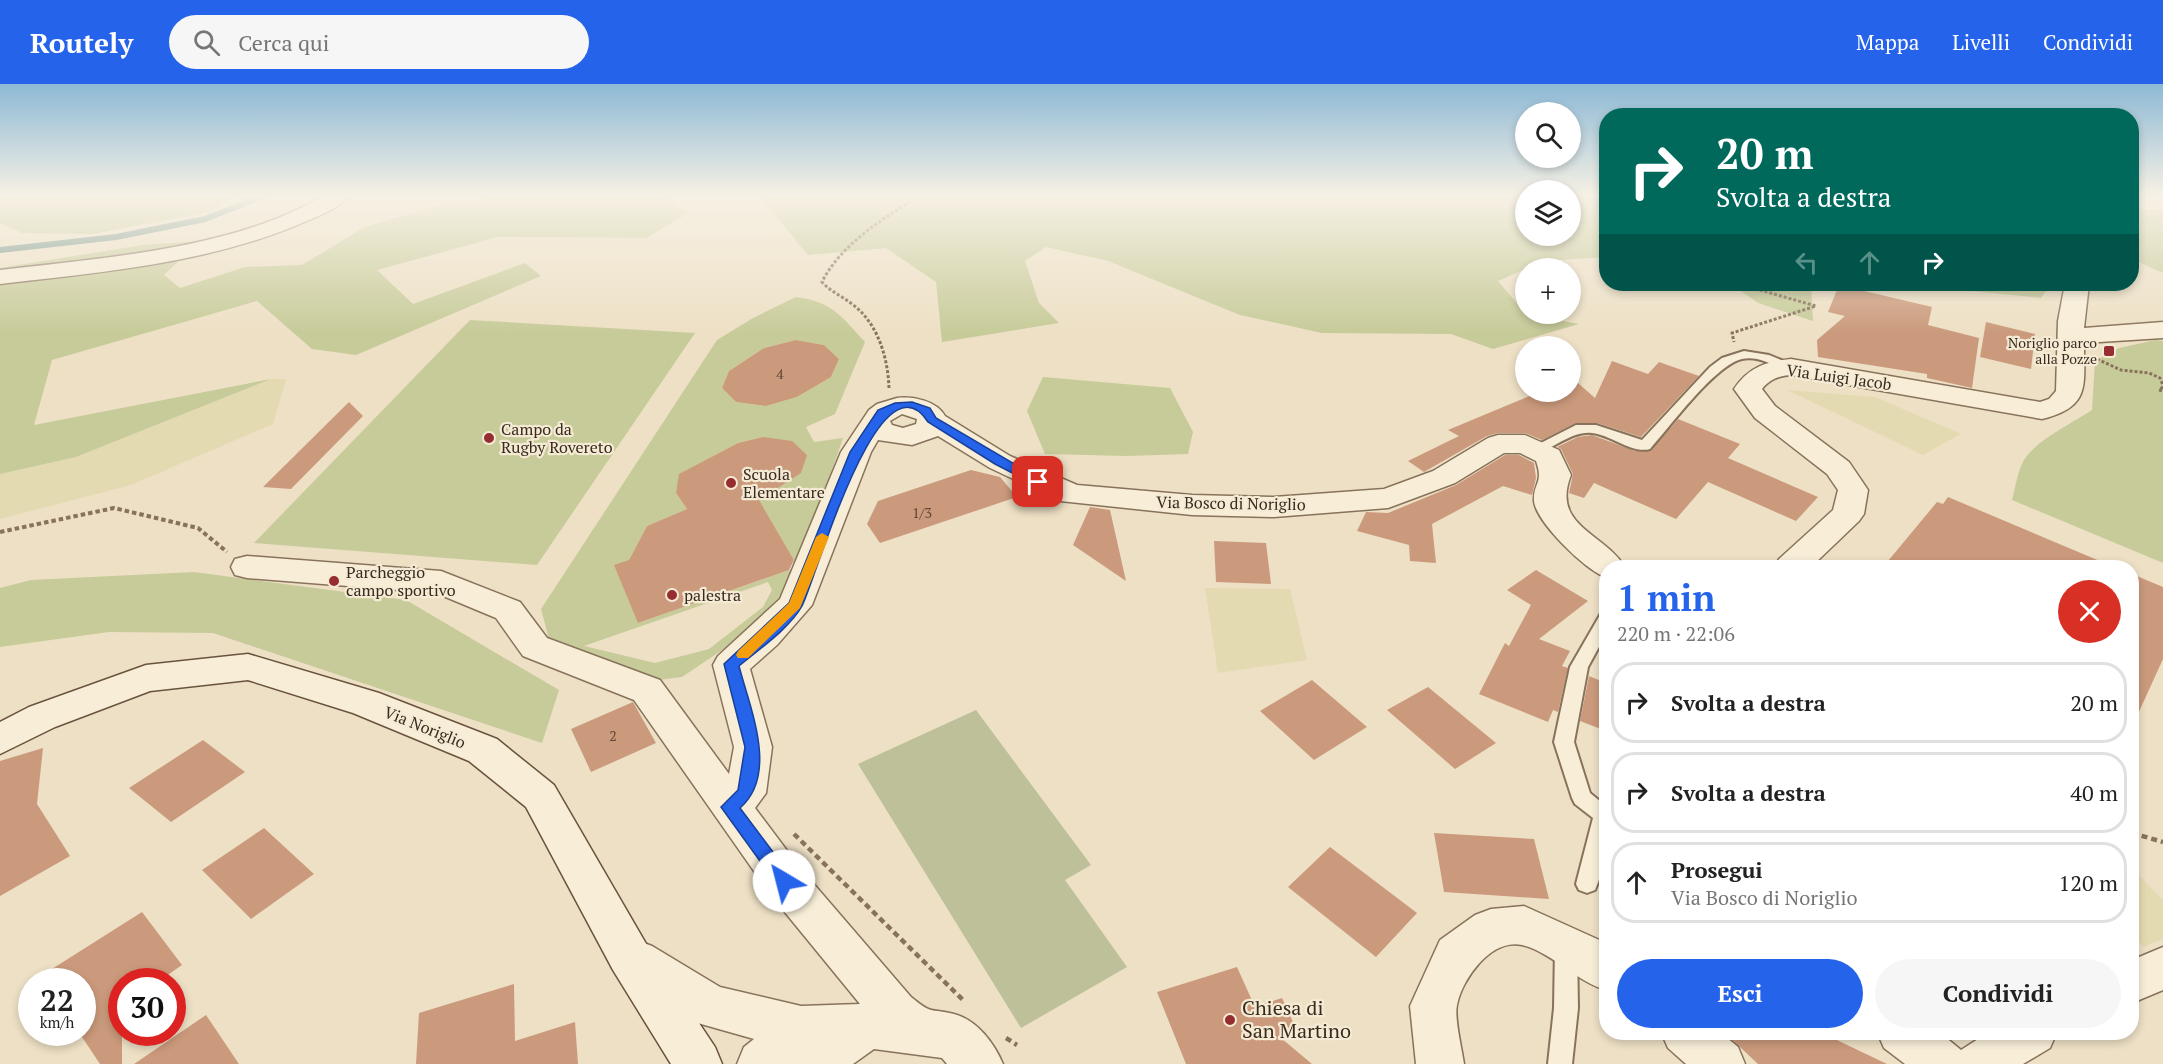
<!DOCTYPE html>
<html lang="it">
<head>
<meta charset="utf-8">
<style>
	body { margin:0; font-family:"PT Serif",serif; background:#f6f6f6; color:#222; height:100vh; display:flex; flex-direction:column; font-size:22px; white-space:nowrap }
	* { box-sizing:border-box; margin:0 }
	p { font-size:20px; color:#767676 }
	.icon { flex:none; width:33px; height:33px; fill:none; stroke:currentColor; stroke-width:2; stroke-linecap:round; stroke-linejoin:round }
	.map { position:relative; flex:1; overflow:hidden }
	.side { position:absolute; left:1599px; top:476px; width:540px; height:480px; display:flex; flex-direction:column; background:#fff; border-radius:24px; box-shadow:0 3px 9px #0003 }
	.side>* { flex:none }
	.top-card { position:absolute; left:1599px; top:24px; width:540px; height:183px; border-radius:24px; box-shadow:0 3px 9px #0003; background:#00695c; color:#fff; overflow:hidden }
	.buttons { position:absolute; left:1515px; top:18px; display:grid; gap:12px }
	.buttons a { display:grid; place-items:center; width:66px; height:66px; border-radius:50%; background:#fff; box-shadow:0 3px 9px #0003; font-size:30px }
	.speed { position:absolute; left:18px; top:884px; display:flex; gap:12px; font-size:30px; font-weight:700; text-align:center }
	.speed>* { display:grid; place-content:center; width:78px; height:78px; border-radius:50%; background:#fff; box-shadow:0 3px 9px #0003; line-height:1 }
	.speed small { font-size:15px; font-weight:400 }
	.speed .limit { border:9px solid #d22; background:#fff; color:#111 }
	.pin { position:absolute; display:grid; place-items:center; width:51px; height:51px; color:#fff; margin:-26px; border-radius:12px; box-shadow:0 3px 9px #0006 }
	.me { position:absolute; width:66px; margin:-33px; rotate:323deg; stroke-linejoin:round; filter:drop-shadow(0 0 4px #0008) }
	.turn { display:flex; align-items:center; gap:21px; height:126px; padding:0 18px; font-size:27px }
	.turn .icon { width:78px; height:78px; stroke-width:2.5 }
	.turn b { display:block; font-size:42px; line-height:51px }
	.lanes { display:flex; align-items:center; height:57px; padding:0 18px; background:#0003; justify-content:center; gap:30px; direction:ltr }
	.lanes .off { opacity:.35 }
	.round { display:grid; place-items:center; flex:none; width:63px; height:63px; border-radius:32px; background:#f6f6f6 }
	.overview { display:flex; align-items:center; justify-content:space-between; height:102px; padding:0 18px }
	h1 { font-size:36px; font-weight:700; line-height:45px; color:#2563eb }
	.button { display:flex; gap:12px; margin-top:auto; padding:12px 18px }
	.button a { flex:1; height:69px; border-radius:36px; background:#2563eb; color:#fff; font-size:24px; font-weight:700; line-height:69px; text-align:center }
	.button a+a { background:#f6f6f6; color:#222 }
	ul { padding:0; list-style:none }
	li { display:flex; align-items:center; gap:18px; height:81px; margin:0 12px 9px; padding:0 6px; border:3px solid #e0e0e0; border-radius:24px }
	li div { flex:1 }
	li b { display:block; font-size:22px }
	li em { font-style:normal }
	header { display:flex; align-items:center; gap:36px; box-sizing:border-box; height:84px; padding:0 30px; background:#2563eb; color:#fff }
	header strong { font-size:28px }
	nav { display:flex; gap:33px; margin-inline-start:auto; font-size:21px }
	.search { width:420px; height:54px; background:#f6f6f6; display:flex; align-items:center; gap:15px; box-sizing:border-box; padding:0 21px; border-radius:33px; color:#767676; font-size:22px }
	.map>svg:first-child { display:block }
	.farmland { fill:#e3dab2 }
	.green { fill:#c7cb99; fill-rule:evenodd }
	.cemetery { fill:#bdc098 }
	.lines { fill:none; stroke-linecap:round; stroke-linejoin:round }
	.stream { stroke:#6d8f86; stroke-width:6 }
	.building { fill:#cb9a7c }
	.service-casing { stroke:#88725b; stroke-width:4 }
	.minor-casing { stroke:#88725b; stroke-width:3 }
	.secondary-casing { stroke:#6a533e; stroke-width:3 }
	.path-far2 { stroke:#88725b; stroke-width:3; stroke-dasharray:3 2; stroke-linecap:butt }
	.path-far1 { stroke:#88725b; stroke-width:4; stroke-dasharray:4.5 3; stroke-linecap:butt }
	.path { stroke:#88725b; stroke-width:4.5; stroke-dasharray:6 4; stroke-linecap:butt }
	.service { fill:#f8eed8; fill-rule:evenodd }
	.minor { fill:#f8eed8; fill-rule:evenodd }
	.secondary { fill:#f8eed8; fill-rule:evenodd }
	.route { fill:#2563eb; stroke:#184099; stroke-width:1.5 }
	.slow { fill:#f59e0b }
	.poi-dot { fill:#962d30; stroke:#f5ebd4; stroke-width:2 }
	.labels { text-anchor:middle; stroke-width:4.5; stroke-linejoin:round; paint-order:stroke }
	.far-poi-label { font-size:14px; fill:#382a1f; stroke:#f5ebd4; text-anchor:end }
	.number-label { font-size:14px; fill:#5d4636 }
	.street-label { font-size:16px; fill:#382a1f; stroke:#f5ebd4 }
	.poi-label { font-size:16px; fill:#382a1f; stroke:#f5ebd4; text-anchor:start }
	.near-poi-label { font-size:20px; fill:#382a1f; stroke:#f5ebd4; text-anchor:start }
</style>
</head>
<body>
<header>
<strong>Routely</strong>
<div class="search"><svg class="icon" aria-label="search" viewBox="0 0 24 24"><circle cx="10" cy="10" r="6"/><path d="M15 15l6 6"/></svg>Cerca qui</div>
<nav><a>Mappa</a><a>Livelli</a><a>Condividi</a></nav>
</header>
<div class="map">
<svg width="2163" height="980" viewBox="0 0 2163 980">
	<rect width="100%" height="100%" fill="#ede0c5"/>
	<!-- farmland -->
	<path class="farmland" d="M271,295H286L273,340L131,401L0,435V390L76,373Z
		M1787,306L1875,313L1961,350L1923,371Z
		M1205,504L1290,505L1307,576L1218,589Z
		M2137,789L2163,816V855L2144,863L2132,851V790Z"/>
	<!-- green -->
	<path class="green" d="M0,112H237L209,128L93,150L22,149L0,139Z
		M485,112H663L689,129L646,154L498,153L377,186L413,220L525,179L541,192L356,271L312,265L257,217L52,276L34,341L271,295L76,373L0,390V184L142,161L199,157L164,191L180,204L245,183L302,181L365,143L446,119L480,117Z
		M759,112H1525L1526,152H1570L1571,112H1606V173L1544,177L1498,197L1526,230L1579,240L1493,265L1451,250L1322,249L1240,231L1108,177L1046,163L1025,177L1039,219L1059,239L942,258L936,198L886,164L808,171Z
		M2132,126H2163V189L2132,175Z
		M1731,200H1811L1813,237L1758,219Z
		M1904,200H2051L2041,214Z
		M796,213C833,218 841,232 865,258L835,330L806,343L814,358L843,354L787,517L764,538L682,593L659,596L550,559L541,525L717,256L753,234ZM796,256L824,261L839,275L831,293L797,313L766,322L736,318L722,304L729,287L764,264ZM763,353L759,416L798,483L638,539L629,476L647,442L687,425L676,409L680,390L738,359ZM768,498L772,506L763,523L709,565L655,579L584,562Z
		M470,236L695,249L537,481L254,459Z
		M2156,256L2163,257V479L2012,416C2015,405 2017,391 2022,380C2030,359 2073,339 2092,326L2095,277L2119,264Z
		M1043,293L1170,304L1193,348L1188,370L1127,372L1045,370L1027,327Z
		M194,488L406,516L559,606L542,659L213,549L109,548L0,563V504L31,496Z"/>
	<!-- cemetery -->
	<path class="cemetery" d="M976,626L1091,781L1065,796L1127,883L1021,944L858,680Z"/>
	<g class="lines">
		<!-- stream -->
		<path class="stream" d="M0,166L116,153L205,135L263,112"/>
	</g>
	<!-- building -->
	<path class="building" d="M1839,201L1932,223L1928,241L1979,254L1972,304L1927,294V290L1818,273L1817,256L1845,232L1828,228Z
		M1986,238L2035,250L2031,285L1980,273Z
		M796,256L824,261L839,275L831,293L797,313L766,322L736,318L722,304L729,287L764,264Z
		M1612,277L1648,290L1659,278L1699,292L1641,353L1597,339H1576L1542,356L1525,349H1498L1487,352L1424,388L1408,377L1459,352L1448,346L1539,308H1570V292L1595,314Z
		M349,318L363,332L291,405L263,403Z
		M1678,335L1740,360L1728,374L1818,413L1796,437L1708,398L1676,435L1594,399L1584,414L1569,409L1573,390L1561,365L1557,363L1578,353L1592,351L1635,367H1650Z
		M763,353L792,357L807,371L801,389L759,416L794,476L789,486L638,539L614,481L629,476L647,442L687,425L676,409L679,390L738,359Z
		M1505,371H1519L1534,379L1536,394L1532,411L1503,402L1432,440L1436,479L1410,477L1409,461L1357,447L1366,428L1388,429L1456,401Z
		M971,386L1000,393L1017,413L880,459L867,440L878,417Z
		M1948,413L2114,483H1883L1937,418L1943,420Z
		M1090,423L1110,426L1126,497L1073,461Z
		M1214,457L1266,459L1271,500L1216,498Z
		M1536,486L1588,517L1539,555L1570,567L1562,582L1568,584L1558,628L1553,626L1548,638L1479,610L1505,559L1509,562L1531,521L1507,506Z
		M2132,490L2163,503V575L2132,643Z
		M1589,592L1606,599V647L1580,637Z
		M1312,596L1367,643L1314,676L1260,627Z
		M1428,603L1496,659L1455,685L1387,626Z
		M633,618L656,659L591,688L571,645Z
		M203,656L245,688L171,738L129,704Z
		M43,664L37,720L70,772L0,812V677Z
		M264,744L314,790L251,835L202,786Z
		M1434,749L1534,755L1549,815L1444,808Z
		M1330,763L1417,829L1376,873L1288,803Z
		M142,828L182,881L159,897H122V980H100L82,953V897H33Z
		M1237,883L1255,923L1282,914L1298,949L1281,954L1312,980H1186L1157,908Z
		M514,900L515,957L575,938L578,980H416L419,929Z
		M206,931L239,980H134Z
		M1724,948H1820L1887,980H1758Z"/>
	<g class="lines">
		<!-- service casing -->
		<g class="service-casing">
			<path id="service" d="M1744,267L1769,271L1798,283L1791,287C1775,283 1759,271 1742,275C1715,281 1669,344 1650,365C1632,370 1611,351 1592,349C1571,347 1556,364 1536,369L1529,365L1576,341H1596L1642,356L1710,283L1722,274Z
				M1606,529V550L1588,583L1574,658L1590,709L1606,722C1606,750 1607,780 1595,806L1587,809L1579,806L1576,800L1593,734L1575,720L1572,714L1554,658L1570,583L1600,531Z
				M1566,852L1574,855L1577,862L1578,924L1572,980H1548L1554,924L1555,862L1558,855Z"/>
		</g>
		<!-- minor casing -->
		<g class="minor-casing">
			<path id="minor" d="M323,112H348C340,124 322,130 309,136C213,179 103,188 0,200V186C101,174 235,165 323,112Z
				M2065,200H2089L2084,244L2163,238V254L2084,259C2084,302 2091,323 2042,335L1791,291C1779,292 1770,295 1762,305L1775,322L1849,378L1868,406L1864,430L1859,437L1811,483H1775L1779,475L1833,426L1838,406L1827,390L1755,334L1734,305C1749,283 1765,278 1791,275L2040,318L2049,315L2056,307L2058,237Z
				M897,314C913,312 937,317 945,332L1010,372L1077,401L1192,411L1274,413L1384,405L1433,387L1488,354L1498,351H1525L1559,366L1571,391C1551,442 1603,448 1625,483H1606V493C1587,488 1536,438 1534,417C1533,398 1544,400 1536,377L1520,369H1504L1455,399L1388,424L1274,433L1192,431L1060,417L990,384L938,352L912,361L878,356L871,368L812,521L777,561L750,585L772,663L766,709L755,724L800,784L911,913C933,931 929,924 954,930C977,936 994,959 1003,980H947L942,974L874,965L853,980H737L744,963L754,955L694,938L620,890L614,876L620,862L636,856L652,862L720,903L801,922L860,920L770,810L634,616L523,572L496,534L436,509L247,494L235,491L231,483L235,475L247,472L441,487L520,518L547,554L660,596L729,690L734,663L713,581L718,572L780,515L841,368L869,326L877,320ZM902,330L917,335L916,340L903,344L892,341L890,337Z
				M1524,822L1606,859V906C1577,898 1553,869 1522,861C1491,854 1462,895 1457,921C1454,934 1462,965 1464,980H1416L1410,922L1440,856L1475,831L1491,825Z
				M2163,863V906L2132,919V876Z
				M1661,948H1720L1738,963L1745,980H1686L1668,964Z
				M1877,948H1939L1961,966L1989,948H2057L2050,964L2023,980H1905L1884,964Z"/>
		</g>
		<!-- secondary casing -->
		<g class="secondary-casing">
			<path id="secondary" d="M248,570L379,609L497,655L554,701L645,858L715,963L722,980H671L613,886L526,723L469,677L353,629L248,596L150,607L55,643L0,670V638L29,623L146,581Z"/>
		</g>
		<!-- path-far2 -->
		<path class="path-far2" d="M1710,200L1760,206L1816,222L1732,249L1734,258
			M2097,275L2121,286L2149,289L2160,294L2163,301
			M2163,303L2159,306L2163,307
			M889,304C888,274 878,239 852,220C842,212 831,208 822,198C841,160 884,134 919,112"/>
		<!-- path-far1 -->
		<path class="path-far1" d="M0,448L114,424L198,444L227,468"/>
		<!-- path -->
		<path class="path" d="M2132,749L2163,758
			M794,750L964,917
			M1006,954L1017,961"/>
		<!-- service -->
		<use href="#service" class="service"/>
		<!-- minor -->
		<use href="#minor" class="minor"/>
		<!-- secondary -->
		<use href="#secondary" class="secondary"/>
	</g>
	<!-- sky -->
	<linearGradient id="sky" x2="0" y2="1"><stop stop-color="#8db9d5"/><stop offset="0.45" stop-color="#f7f1e5"/><stop offset="1" stop-color="#f7f1e5" stop-opacity="0"/></linearGradient>
	<rect width="2163" height="249" fill="url(#sky)"/>
	<!-- route -->
	<path class="route" d="M912,318L930,324L936,334L1045,398L1038,401L1034,400L995,380L928,338C879,263 815,498 802,522C790,544 758,566 739,582C750,625 779,690 740,724L791,792L793,797L791,802L784,805L778,802L721,723L738,706L745,663L724,580L789,519L850,368L878,326L895,319Z"/>
	<!-- slow -->
	<path class="slow" d="M822,449L829,453L800,524L748,574H738L736,571L738,567L789,519L816,453Z"/>
	<!-- markers -->
	<g class="poi-dot">
		<rect x="2103" y="261" width="12" height="12" rx="3"/>
		<circle cx="489" cy="354" r="6"/>
		<circle cx="731" cy="399" r="6"/>
		<circle cx="334" cy="497" r="6"/>
		<circle cx="672" cy="511" r="6"/>
		<circle cx="1230" cy="936" r="6"/>
	</g>
	<g class="labels">
		<!-- far-poi labels -->
		<g class="far-poi-label">
			<text x="2097" y="264">Noriglio parco<tspan x="2097" dy="16">alla Pozze</tspan></text>
		</g>
		<!-- number labels -->
		<g class="number-label">
			<text x="780" y="295">4</text>
			<text x="922" y="434">1/3</text>
			<text x="613" y="657">2</text>
		</g>
		<!-- street labels -->
		<g class="street-label">
			<text transform="translate(1839 293) rotate(8)" y="6">Via Luigi Jacob</text>
			<text transform="translate(1231 419) rotate(1)" y="6">Via Bosco di Noriglio</text>
			<text transform="translate(425 643) rotate(22)" y="6">Via Noriglio</text>
		</g>
		<!-- poi labels -->
		<g class="poi-label">
			<text x="501" y="351">Campo da<tspan x="501" dy="18">Rugby Rovereto</tspan></text>
			<text x="743" y="396">Scuola<tspan x="743" dy="18">Elementare</tspan></text>
			<text x="346" y="494">Parcheggio<tspan x="346" dy="18">campo sportivo</tspan></text>
			<text x="684" y="517">palestra</text>
		</g>
		<!-- near-poi labels -->
		<g class="near-poi-label">
			<text x="1242" y="931">Chiesa di<tspan x="1242" dy="23">San Martino</tspan></text>
		</g>
	</g>
</svg>
<div class="buttons">
<a><svg class="icon" aria-label="search" viewBox="0 0 24 24"><circle cx="10" cy="10" r="6"/><path d="M15 15l6 6"/></svg></a>
<a><svg class="icon" aria-label="layers" viewBox="0 0 24 24"><path d="M12 4l9 5-9 5-9-5zM3 14l9 5 9-5"/></svg></a>
<a>+</a>
<a>−</a>
</div>
<div class="speed"><div>22<small>km/h</small></div><div class="limit">30</div></div>
<div class="pin" style="left:1038px;top:398px;background:#d93025"><svg class="icon" aria-label="arrive" viewBox="0 0 24 24"><path d="M6 21V4h12l-3 4 3 4H6"/></svg></div>
<svg class="me" style="left:784px;top:797px" viewBox="-20 -20 40 40"><circle r="19" fill="#fff"/><path d="M0-13L10 11 0 6-10 11z" fill="#2563eb"/></svg>
<div class="top-card">
<div class="turn"><svg class="icon" aria-label="right" viewBox="0 0 24 24"><path d="M7 20v-9h11M14 6l5 5-5 5"/></svg><div><b>20 m</b>Svolta a destra</div></div>
<div class="lanes"><svg class="icon off" aria-label="left" viewBox="0 0 24 24"><path d="M17 20v-9H6M10 6l-5 5 5 5"/></svg><svg class="icon off" aria-label="ahead" viewBox="0 0 24 24"><path d="M12 20V5M6 11l6-6 6 6"/></svg><svg class="icon" aria-label="right" viewBox="0 0 24 24"><path d="M7 20v-9h11M14 6l5 5-5 5"/></svg></div>
</div>
<section class="side">
<div class="overview"><div><h1>1 min</h1><p>220 m · 22:06</p></div><a class="round" style="background:#d93025;color:#fff"><svg class="icon" aria-label="close" viewBox="0 0 24 24"><path d="M6 6l12 12M18 6L6 18"/></svg></a></div>
<ul>
<li><svg class="icon" aria-label="right" viewBox="0 0 24 24"><path d="M7 20v-9h11M14 6l5 5-5 5"/></svg><div><b>Svolta a destra</b></div><em>20 m</em></li>
<li><svg class="icon" aria-label="right" viewBox="0 0 24 24"><path d="M7 20v-9h11M14 6l5 5-5 5"/></svg><div><b>Svolta a destra</b></div><em>40 m</em></li>
<li><svg class="icon" aria-label="ahead" viewBox="0 0 24 24"><path d="M12 20V5M6 11l6-6 6 6"/></svg><div><b>Prosegui</b><p>Via Bosco di Noriglio</p></div><em>120 m</em></li>
</ul>
<div class="button"><a>Esci</a><a>Condividi</a></div>
</section>
</div>
</body>
</html>
